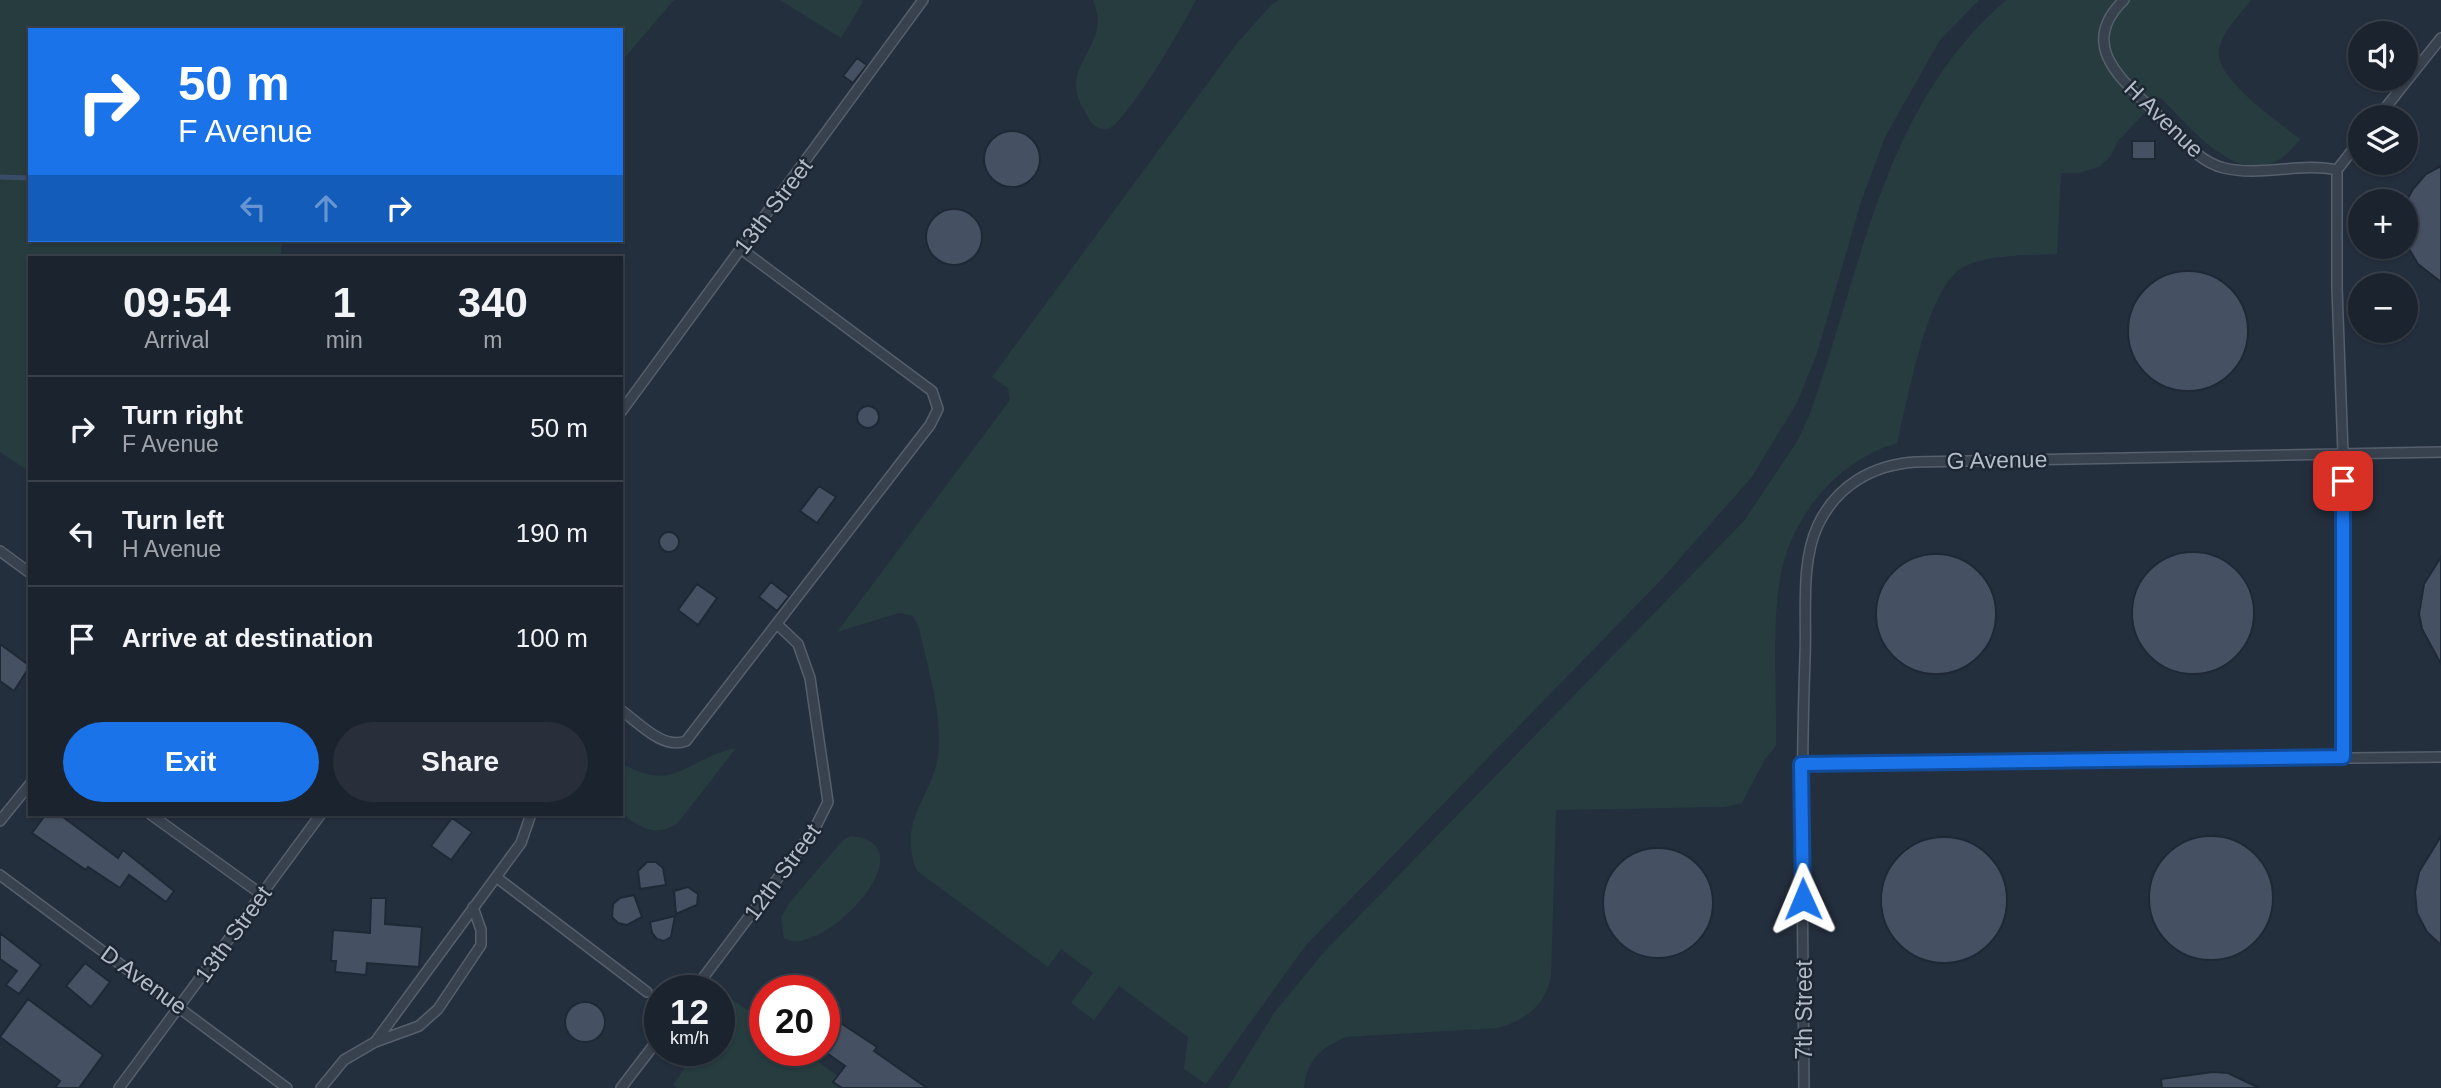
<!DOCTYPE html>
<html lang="en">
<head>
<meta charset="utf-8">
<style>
	body { margin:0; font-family:Helvetica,sans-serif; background:#282f3a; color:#f1f3f6; height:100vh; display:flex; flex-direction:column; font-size:26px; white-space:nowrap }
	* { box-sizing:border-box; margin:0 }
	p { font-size:23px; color:#a0a4aa }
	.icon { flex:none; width:38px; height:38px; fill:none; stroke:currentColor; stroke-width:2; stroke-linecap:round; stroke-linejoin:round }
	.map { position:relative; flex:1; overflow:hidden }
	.details { position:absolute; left:28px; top:256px; width:595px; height:560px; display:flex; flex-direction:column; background:#1b232e; border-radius:0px; box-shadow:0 2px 5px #0004,0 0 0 2px #39404a }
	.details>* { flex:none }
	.hud { position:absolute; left:28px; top:28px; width:595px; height:214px; border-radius:0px; box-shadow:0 2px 5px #0004,0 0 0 2px #39404a; background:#1a73e8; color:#fff; overflow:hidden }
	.controls { position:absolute; left:2348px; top:21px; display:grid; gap:14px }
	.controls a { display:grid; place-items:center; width:70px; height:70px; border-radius:50%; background:#1b232e; box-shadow:0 2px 5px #0004,0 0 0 2px #39404a; font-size:35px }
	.speed { position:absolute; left:644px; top:975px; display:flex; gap:14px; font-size:35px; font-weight:700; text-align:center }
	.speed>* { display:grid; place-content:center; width:91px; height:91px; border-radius:50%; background:#1b232e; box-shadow:0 2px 5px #0004,0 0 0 2px #39404a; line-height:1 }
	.speed small { font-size:18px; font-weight:400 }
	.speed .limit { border:10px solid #d22; background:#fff; color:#111 }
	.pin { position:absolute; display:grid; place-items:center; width:60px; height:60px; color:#fff; margin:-30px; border-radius:14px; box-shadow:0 4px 10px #0006 }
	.me { position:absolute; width:77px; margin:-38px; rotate:359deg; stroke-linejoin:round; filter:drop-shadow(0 0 5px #0008) }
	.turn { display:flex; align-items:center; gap:24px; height:147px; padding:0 35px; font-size:32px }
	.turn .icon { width:91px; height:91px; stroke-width:2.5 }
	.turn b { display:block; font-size:49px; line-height:60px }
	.lanes { display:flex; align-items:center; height:66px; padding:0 35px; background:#0003; justify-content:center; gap:35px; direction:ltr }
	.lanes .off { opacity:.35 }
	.eta { display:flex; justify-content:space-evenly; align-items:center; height:119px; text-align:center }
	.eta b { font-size:42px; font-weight:700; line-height:49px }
	.primary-button { display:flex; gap:14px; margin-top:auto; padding:14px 35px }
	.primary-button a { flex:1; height:80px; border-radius:42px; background:#1a73e8; color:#fff; font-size:28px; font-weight:700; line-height:80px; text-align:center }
	.primary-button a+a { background:#282f3a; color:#f1f3f6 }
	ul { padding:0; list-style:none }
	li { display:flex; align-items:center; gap:21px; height:105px; padding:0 35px; border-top:2px solid #39404a }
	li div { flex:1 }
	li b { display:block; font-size:26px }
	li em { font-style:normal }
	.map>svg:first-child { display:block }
	.green { fill:#263c3f }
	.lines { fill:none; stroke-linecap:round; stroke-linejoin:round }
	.stream { stroke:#394c67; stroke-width:5 }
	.building { fill:#455162; stroke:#1f2835; stroke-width:2 }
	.lane-casing { stroke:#565f6c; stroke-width:12 }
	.lane { stroke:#38414e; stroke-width:9 }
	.route-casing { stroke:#114b97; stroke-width:18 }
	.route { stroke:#1a73e8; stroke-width:12 }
	.labels { text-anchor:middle; stroke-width:5; stroke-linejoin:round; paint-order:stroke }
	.street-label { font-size:23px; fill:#b4bcc9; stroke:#1d2633 }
</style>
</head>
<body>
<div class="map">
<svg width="2441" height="1088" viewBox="0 0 2441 1088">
	<rect width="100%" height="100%" fill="#242f3e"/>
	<!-- green -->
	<path class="green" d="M0,0H674L621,62V30H30V240H287L281,247V257H30V472L0,452Z
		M780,0H861L863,2L841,38Z
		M1093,0H1196C1175,39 1152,79 1124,114C1117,122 1111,133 1099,128C1091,125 1089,118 1085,112C1060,72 1096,55 1098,21C1098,14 1095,7 1093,0Z
		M1279,0H1979L1940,40L1885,137L1861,202L1817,353L1798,401L1751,478L1660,581L1306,945L1206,1084L1184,1069L1188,1037L1119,986L1094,1020L1071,1003L1093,973L1061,949L1048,967L917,871C895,815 938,796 939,744C940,706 927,665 919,628L913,616L899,613L837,632L1010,400L1008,388L992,377L1238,42L1272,4Z
		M2006,0H2251C2240,15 2223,30 2219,50C2214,78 2279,122 2300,139C2252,206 2197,134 2160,97L2118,141L2110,157L2099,167L2079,173H2061L2057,254C2027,256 1988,253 1962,268C1926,289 1908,401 1897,443C1839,460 1793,514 1781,573C1771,624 1777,693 1776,746L1765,759L1742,803L1725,807L1556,810L1551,975C1545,1006 1527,1019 1498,1028L1346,1037C1321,1048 1307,1059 1304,1088H1228L1274,1013L1324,952L1744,521L1798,440L1809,416C1862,270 1882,107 2006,0Z
		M736,748L678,823C655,838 641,828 621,813V763C675,794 683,760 736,748Z
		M851,836C933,843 821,961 784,938L781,917L790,902L843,840Z
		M733,1000L765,1023V1050H802L854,1088H677L673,1085L697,1050H719V1019Z"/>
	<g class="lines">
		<!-- stream -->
		<path class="stream" d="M0,177L30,178"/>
	</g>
	<!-- building -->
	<path class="building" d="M857,58L867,65L853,83L843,76Z
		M984 159a28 28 0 1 1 56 0a28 28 0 1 1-56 0Z
		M2132,141H2155V159H2132Z
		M2441,166V282L2418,264L2406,244V202L2413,189L2426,174Z
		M926 237a28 28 0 1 1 56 0a28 28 0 1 1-56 0Z
		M2128 331a60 60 0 1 1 120 0a60 60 0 1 1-120 0Z
		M857 417a11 11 0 1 1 22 0a11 11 0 1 1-22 0Z
		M819,486L836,497L817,523L800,511Z
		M659 542a10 10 0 1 1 20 0a10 10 0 1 1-20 0Z
		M2132 613a61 61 0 1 1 122 0a61 61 0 1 1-122 0Z
		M1876 614a60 60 0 1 1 120 0a60 60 0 1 1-120 0Z
		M2441,557V664L2422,629L2419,614L2424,584Z
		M771,582L789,596L777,611L759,597Z
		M697,584L717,598L698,625L678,610Z
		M0,644L30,666L14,691L0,681Z
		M46,814H59L118,858L123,850L174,891L166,902L129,875L120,888L88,867L86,870L32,833Z
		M452,818L472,832L451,860L431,846Z
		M2149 898a62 62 0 1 1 124 0a62 62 0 1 1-124 0Z
		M2441,836V945L2427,932L2417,913L2415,892L2419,872Z
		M1881 900a63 63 0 1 1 126 0a63 63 0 1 1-126 0Z
		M1603 903a55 55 0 1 1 110 0a55 55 0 1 1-110 0Z
		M647,862H656L663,868L666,885L640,889L638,871Z
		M688,887L698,894L697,905L676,914L674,891Z
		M634,895L642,917L627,925L618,923L612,917L613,904L620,898Z
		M371,898H386L385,924L422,927L419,967L367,963L366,975L335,972L336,961H331L333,930L370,933Z
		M675,916L671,937L664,941L657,939L652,933L650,922Z
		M0,933L41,965L19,994L6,985L17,971L0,959Z
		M85,963L110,982L91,1007L66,986Z
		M28,999L103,1055L79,1088H55L60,1081L0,1037Z
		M565 1022a20 20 0 1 1 40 0a20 20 0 1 1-40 0Z
		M824,1012L877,1047L874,1051L927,1088H842L833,1082L845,1066L824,1051Z
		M2213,1072L2228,1073L2259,1088H2162L2161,1079Z"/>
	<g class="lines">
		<!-- lane casing -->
		<g class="lane-casing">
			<path id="lane" d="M2124,0C2074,48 2128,84 2161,118C2179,136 2198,162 2224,168C2261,177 2300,162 2337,170
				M2378,117L2441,38
				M2337,170V288L2343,454V757
				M2337,170L2361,139
				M621,412L923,0
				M0,551L30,573
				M621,710C639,723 663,750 686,741L930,425L938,409L932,391L741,249
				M1801,764L2441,757
				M150,814L261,894
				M0,821L30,784
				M0,875L287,1088
				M496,877L647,992
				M694,990L814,830L828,802L810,678L798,644L778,625
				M375,1042L419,1026L438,1009L481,945V930L473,907
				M119,1088L321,814
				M321,1088L344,1060L375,1042L521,843L531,814
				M621,1088L660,1037
				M1804,1088C1803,944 1800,800 1805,657C1807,615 1800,563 1818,525C1837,485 1873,465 1915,462L2441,452"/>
		</g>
		<!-- lane -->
		<use href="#lane" class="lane"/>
	</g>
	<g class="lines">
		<!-- route casing -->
		<g class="route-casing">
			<path id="route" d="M1803,899L1801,764L2343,757V481"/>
		</g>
		<!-- route -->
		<use href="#route" class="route"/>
	</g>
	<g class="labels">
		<!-- street labels -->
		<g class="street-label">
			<text transform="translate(2164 119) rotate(44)" y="8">H Avenue</text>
			<text transform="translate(773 206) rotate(-53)" y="8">13th Street</text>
			<text transform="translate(1997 460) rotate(-1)" y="8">G Avenue</text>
			<text transform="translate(782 872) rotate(-54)" y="8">12th Street</text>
			<text transform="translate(233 934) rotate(-54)" y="8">13th Street</text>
			<text transform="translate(144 980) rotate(36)" y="8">D Avenue</text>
			<text transform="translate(1804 1010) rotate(-90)" y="8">7th Street</text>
		</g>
	</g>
</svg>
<div class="controls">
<a><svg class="icon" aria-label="sound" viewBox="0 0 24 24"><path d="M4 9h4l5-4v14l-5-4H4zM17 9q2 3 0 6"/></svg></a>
<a><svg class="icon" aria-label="layers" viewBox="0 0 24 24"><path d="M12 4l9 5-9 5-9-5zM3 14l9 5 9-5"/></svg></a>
<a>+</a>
<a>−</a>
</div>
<div class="speed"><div>12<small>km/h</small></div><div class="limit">20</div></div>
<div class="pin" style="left:2343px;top:481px;background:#d93025"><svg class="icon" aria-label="arrive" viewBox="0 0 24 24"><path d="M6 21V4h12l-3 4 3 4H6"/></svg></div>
<svg class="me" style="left:1803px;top:899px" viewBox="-20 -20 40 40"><path d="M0-17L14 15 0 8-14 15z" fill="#1a73e8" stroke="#fff" stroke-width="4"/></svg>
<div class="hud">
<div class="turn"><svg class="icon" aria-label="right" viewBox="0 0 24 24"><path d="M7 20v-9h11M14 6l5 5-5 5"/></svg><div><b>50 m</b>F Avenue</div></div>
<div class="lanes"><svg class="icon off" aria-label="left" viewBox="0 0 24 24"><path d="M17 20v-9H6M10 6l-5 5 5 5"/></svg><svg class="icon off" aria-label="ahead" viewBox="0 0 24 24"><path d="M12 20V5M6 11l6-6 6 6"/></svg><svg class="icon" aria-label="right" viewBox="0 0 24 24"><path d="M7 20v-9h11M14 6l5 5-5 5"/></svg></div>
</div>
<section class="details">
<div class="eta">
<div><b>09:54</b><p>Arrival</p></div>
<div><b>1</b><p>min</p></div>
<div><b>340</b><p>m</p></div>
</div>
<ul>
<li><svg class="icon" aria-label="right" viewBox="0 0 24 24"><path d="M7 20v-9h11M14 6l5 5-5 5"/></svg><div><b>Turn right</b><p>F Avenue</p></div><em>50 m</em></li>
<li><svg class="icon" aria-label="left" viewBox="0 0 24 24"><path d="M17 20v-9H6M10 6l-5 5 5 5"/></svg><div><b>Turn left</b><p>H Avenue</p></div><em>190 m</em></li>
<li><svg class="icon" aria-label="arrive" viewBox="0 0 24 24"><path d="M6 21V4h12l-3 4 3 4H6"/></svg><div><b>Arrive at destination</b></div><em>100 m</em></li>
</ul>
<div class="primary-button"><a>Exit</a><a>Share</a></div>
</section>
</div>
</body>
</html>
